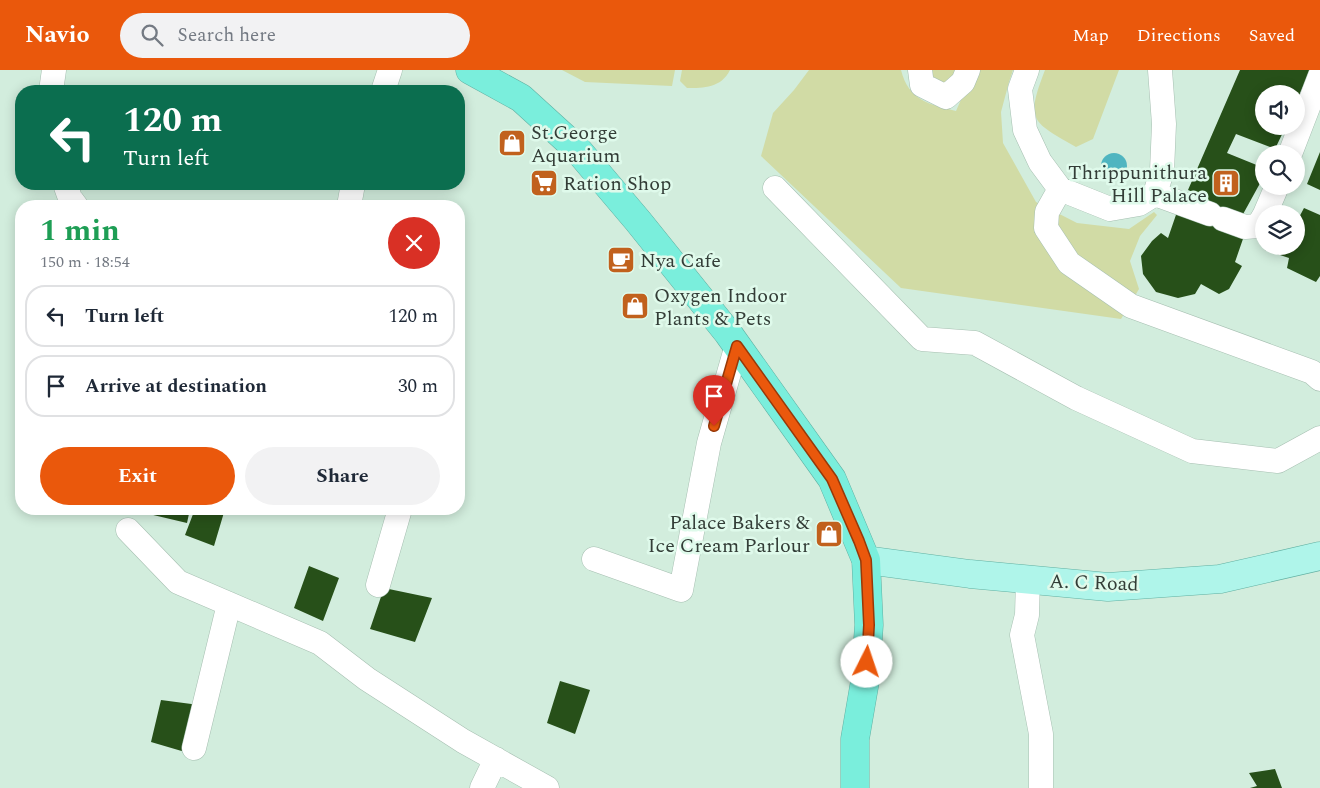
<!DOCTYPE html>
<html lang="en">
<head>
<meta charset="utf-8">
<style>
	body { margin:0; font-family:Spectral,serif; background:#f2f2f3; color:#1f2937; height:100vh; display:flex; flex-direction:column; font-size:19px; white-space:nowrap }
	* { box-sizing:border-box; margin:0 }
	p { font-size:16px; color:#747a83 }
	.icon { flex:none; width:28px; height:28px; fill:none; stroke:currentColor; stroke-width:2; stroke-linecap:round; stroke-linejoin:round }
	.map { position:relative; flex:1; overflow:hidden }
	.details { position:absolute; left:15px; top:130px; width:450px; height:315px; display:flex; flex-direction:column; background:#fff; border-radius:20px; box-shadow:0 2px 12px #0003 }
	.details>* { flex:none }
	.guide { position:absolute; left:15px; top:15px; width:450px; height:105px; border-radius:20px; box-shadow:0 2px 12px #0003; background:#0b6e4f; color:#fff; overflow:hidden }
	.controls { position:absolute; left:1255px; top:15px; display:grid; gap:10px }
	.controls a { display:grid; place-items:center; width:50px; height:50px; border-radius:50%; background:#fff; box-shadow:0 2px 12px #0003; font-size:25px }
	.pin { position:absolute; display:grid; place-items:center; width:42px; height:42px; color:#fff; margin:-51px -21px; border-radius:50% 50% 50% 0; rotate:-45deg; box-shadow:0 0 5px #0007 }
	.pin .icon { rotate:45deg }
	.me { position:absolute; width:55px; margin:-28px; rotate:4deg; stroke-linejoin:round; filter:drop-shadow(0 0 4px #0008) }
	.turn { display:flex; align-items:center; gap:18px; height:105px; padding:0 25px; font-size:22px }
	.turn .icon { width:65px; height:65px; stroke-width:2.5 }
	.turn b { display:block; font-size:35px; line-height:42px }
	.round { display:grid; place-items:center; flex:none; width:52px; height:52px; border-radius:26px; background:#f2f2f3 }
	.headline { display:flex; align-items:center; justify-content:space-between; height:85px; padding:0 25px }
	h1 { font-size:30px; font-weight:700; line-height:38px; color:#1e9e55 }
	.primary-button { display:flex; gap:10px; margin-top:auto; padding:10px 25px }
	.primary-button a { flex:1; height:58px; border-radius:30px; background:#ea580c; color:#fff; font-size:20px; font-weight:700; line-height:58px; text-align:center }
	.primary-button a+a { background:#f2f2f3; color:#1f2937 }
	ul { padding:0; list-style:none }
	li { display:flex; align-items:center; gap:15px; height:62px; margin:0 10px 8px; padding:0 15px; border:2px solid #e0e1e3; border-radius:20px }
	li div { flex:1 }
	li b { display:block; font-size:19px }
	li em { font-style:normal }
	header { display:flex; align-items:center; gap:30px; box-sizing:border-box; height:70px; padding:0 25px; background:#ea580c; color:#fff }
	header strong { font-size:24px }
	nav { display:flex; gap:28px; margin-inline-start:auto; font-size:18px }
	.search { width:350px; height:45px; background:#f2f2f3; display:flex; align-items:center; gap:12px; box-sizing:border-box; padding:0 18px; border-radius:28px; color:#747a83; font-size:19px }
	.map>svg:first-child { display:block }
	.green { fill:#d1dba5 }
	.water { fill:#4fb5c0 }
	.building { fill:#275019 }
	.lines { fill:none; stroke-linecap:round; stroke-linejoin:round }
	.minor-casing { stroke:#a6bfb1; stroke-width:25 }
	.major-casing { stroke:#61b0a2; stroke-width:29 }
	.highway-casing { stroke:#61b0a2; stroke-width:29 }
	.minor { stroke:#fff; stroke-width:24 }
	.major { stroke:#aff5ea; stroke-width:28 }
	.highway { stroke:#7aeedc; stroke-width:28 }
	.route-casing { stroke:#983908; stroke-width:12 }
	.route { stroke:#ea580c; stroke-width:9 }
	.labels { text-anchor:middle; stroke-width:5; stroke-linejoin:round; paint-order:stroke }
	.poi-label { font-size:20px; fill:#333d37; stroke:#dffaeb; text-anchor:start }
	.street-label { font-size:20px; fill:#333d37; stroke:#dffaeb }
</style>
</head>
<body>
<header>
<strong>Navio</strong>
<div class="search"><svg class="icon" aria-label="search" viewBox="0 0 24 24"><circle cx="10" cy="10" r="6"/><path d="M15 15l6 6"/></svg>Search here</div>
<nav><a>Map</a><a>Directions</a><a>Saved</a></nav>
</header>
<div class="map">
<svg width="1320" height="718" viewBox="0 0 1320 718">
	<rect width="100%" height="100%" fill="#d2eddd"/>
	<!-- green -->
	<path class="green" d="M562,0H675L672,16L585,12Z
		M682,0H730C721,18 704,18 687,18L680,11Z
		M809,0H901C909,31 929,34 956,41L974,0H1013L1009,12L1001,42L1003,73L1036,132L1077,153L1129,159L1154,142L1157,145L1140,166L1130,191L1139,219L1121,249L901,218L761,86L773,43L794,20Z
		M929,0H955L951,11L938,14L931,10Z
		M1045,0H1119L1093,69L1076,77C1032,51 1025,52 1045,0Z"/>
	<!-- water -->
	<path class="water" d="M1101 96a13 13 0 1 1 26 0a13 13 0 1 1-26 0Z"/>
	<!-- building -->
	<path class="building" d="M1240,0H1311L1296,32V24H1264V56H1286L1275,79L1236,64L1227,83L1264,98V106L1242,146L1244,166L1235,192L1242,196L1229,219L1219,224L1201,214L1195,224L1178,228L1156,222L1143,204L1141,186L1152,171L1161,163L1168,168L1178,139L1203,132L1205,127L1188,120Z
		M1320,82V120L1307,114Z
		M1304,138L1320,145V206L1316,212L1287,198L1289,188L1265,180L1267,176H1296V153Z
		M150,439H190L187,453L149,444Z
		M195,439H225L214,476L185,465Z
		M309,496L339,508L323,551L294,538Z
		M384,518L432,528L415,572L370,559Z
		M560,611L590,620L575,664L547,653Z
		M161,630L199,635L185,682L151,672Z
		M1275,699L1282,718H1250L1257,716L1249,703Z"/>
	<g class="lines">
		<!-- minor casing -->
		<g class="minor-casing">
			<path id="minor" d="M920,0L922,15L946,27L963,12L968,0
				M1027,0L1020,19L1025,60L1040,92L1060,119
				M51,21L54,0
				M383,21L390,0
				M1290,84L1320,6
				M65,114L70,128L76,136
				M775,118L922,269L975,273L1076,328L1192,381L1278,391L1320,368
				M1155,124L1162,101L1164,54L1160,0
				M349,136L353,114
				M1210,144L1155,124L1139,134L1110,139L1060,119L1047,142L1046,158L1069,193L1131,236L1312,302L1320,309
				M1265,144L1277,116
				M1223,149L1245,157L1258,156L1264,146
				M128,460L178,512L320,573L367,609L463,671L547,718
				M594,489L681,520L709,373L737,275
				M1028,509L1027,545L1022,565L1041,664V718
				M378,515L400,439
				M194,678L229,534
				M482,718L496,689"/>
		</g>
		<!-- major casing -->
		<g class="major-casing">
			<path id="major" d="M866,490L970,504L1108,517L1220,509L1320,486"/>
		</g>
		<!-- highway casing -->
		<g class="highway-casing">
			<path id="highway" d="M470,0L521,28L577,79L638,151L728,263L832,409L866,490L869,555L865,611L855,669V718"/>
		</g>
		<!-- minor -->
		<use href="#minor" class="minor"/>
		<!-- major -->
		<use href="#major" class="major"/>
		<!-- highway -->
		<use href="#highway" class="highway"/>
	</g>
	<g class="lines">
		<!-- route casing -->
		<g class="route-casing">
			<path id="route" d="M714,356L737,276L832,409L859,471L866,490L869,555L867,592"/>
		</g>
		<!-- route -->
		<use href="#route" class="route"/>
	</g>
	<!-- icons -->
	<defs>
		<g id="shop-square" transform="scale(1.4375)"><rect x="-9" y="-9" width="18" height="18" rx="4" fill="#c1611d" stroke="#dffaeb"/><path d="M-5-2.5h2.3a2.7 3.5 0 0 1 5.4 0H5L5.5 6h-11ZM-1.5-2.5h3a1.5 2.3 0 0 0-3 0Z" fill="#fff"/></g>
		<g id="supermarket-square" transform="scale(1.4375)"><rect x="-9" y="-9" width="18" height="18" rx="4" fill="#c1611d" stroke="#dffaeb"/><path d="M-6-5.5h2.5l.6 2H6L4.5 2H-2.5L-4.4-4H-6ZM-1.5 3.2a1.3 1.3 0 1 0 .1 0ZM3 3.2a1.3 1.3 0 1 0 .1 0Z" fill="#fff"/></g>
		<g id="building-square" transform="scale(1.4375)"><rect x="-9" y="-9" width="18" height="18" rx="4" fill="#c1611d" stroke="#dffaeb"/><path d="M-4-6H4V6H1V3H-1V6H-4ZM-2.5-4.3h1.7v1.8h-1.7ZM.8-4.3h1.7v1.8H.8ZM-2.5-1h1.7V.8h-1.7ZM.8-1h1.7V.8H.8Z" fill="#fff"/></g>
		<g id="cafe-square" transform="scale(1.4375)"><rect x="-9" y="-9" width="18" height="18" rx="4" fill="#c1611d" stroke="#dffaeb"/><path d="M-5.5-4.5H6V0H3Q3 3.5 0 3.5H-2.5Q-5.5 3.5-5.5 0ZM3-3.2v2h1.7v-2ZM-6 4.5H4V6H-6Z" fill="#fff"/></g>
	</defs>
	<g fill-rule="evenodd">
		<use href="#shop-square" x="512" y="73"/>
		<use href="#supermarket-square" x="544" y="113"/>
		<use href="#building-square" x="1226" y="113"/>
		<use href="#cafe-square" x="621" y="190"/>
		<use href="#shop-square" x="635" y="236"/>
		<use href="#shop-square" x="829" y="464"/>
	</g>
	<g class="labels">
		<!-- poi labels -->
		<g class="poi-label">
			<text x="531" y="69">St.George<tspan x="531" dy="23">Aquarium</tspan></text>
			<text x="1207" y="109" text-anchor="end">Thrippunithura<tspan x="1207" dy="23">Hill Palace</tspan></text>
			<text x="563" y="120">Ration Shop</text>
			<text x="640" y="197">Nya Cafe</text>
			<text x="654" y="232">Oxygen Indoor<tspan x="654" dy="23">Plants &amp; Pets</tspan></text>
			<text x="810" y="459" text-anchor="end">Palace Bakers &amp;<tspan x="810" dy="23">Ice Cream Parlour</tspan></text>
		</g>
		<!-- street labels -->
		<g class="street-label">
			<text transform="translate(1094 512) rotate(2)" y="7">A. C Road</text>
		</g>
	</g>
</svg>
<div class="controls">
<a><svg class="icon" aria-label="sound" viewBox="0 0 24 24"><path d="M4 9h4l5-4v14l-5-4H4zM17 9q2 3 0 6"/></svg></a>
<a><svg class="icon" aria-label="search" viewBox="0 0 24 24"><circle cx="10" cy="10" r="6"/><path d="M15 15l6 6"/></svg></a>
<a><svg class="icon" aria-label="layers" viewBox="0 0 24 24"><path d="M12 4l9 5-9 5-9-5zM3 14l9 5 9-5"/></svg></a>
</div>
<div class="pin" style="left:714px;top:356px;background:#d93025"><svg class="icon" aria-label="arrive" viewBox="0 0 24 24"><path d="M6 21V4h12l-3 4 3 4H6"/></svg></div>
<svg class="me" style="left:867px;top:592px" viewBox="-20 -20 40 40"><circle r="19" fill="#fff"/><path d="M0-13L10 11 0 6-10 11z" fill="#ea580c"/></svg>
<div class="guide">
<div class="turn"><svg class="icon" aria-label="left" viewBox="0 0 24 24"><path d="M17 20v-9H6M10 6l-5 5 5 5"/></svg><div><b>120 m</b>Turn left</div></div>
</div>
<section class="details">
<div class="headline"><div><h1>1 min</h1><p>150 m · 18:54</p></div><a class="round" style="background:#d93025;color:#fff"><svg class="icon" aria-label="close" viewBox="0 0 24 24"><path d="M6 6l12 12M18 6L6 18"/></svg></a></div>
<ul>
<li><svg class="icon" aria-label="left" viewBox="0 0 24 24"><path d="M17 20v-9H6M10 6l-5 5 5 5"/></svg><div><b>Turn left</b></div><em>120 m</em></li>
<li><svg class="icon" aria-label="arrive" viewBox="0 0 24 24"><path d="M6 21V4h12l-3 4 3 4H6"/></svg><div><b>Arrive at destination</b></div><em>30 m</em></li>
</ul>
<div class="primary-button"><a>Exit</a><a>Share</a></div>
</section>
</div>
</body>
</html>
